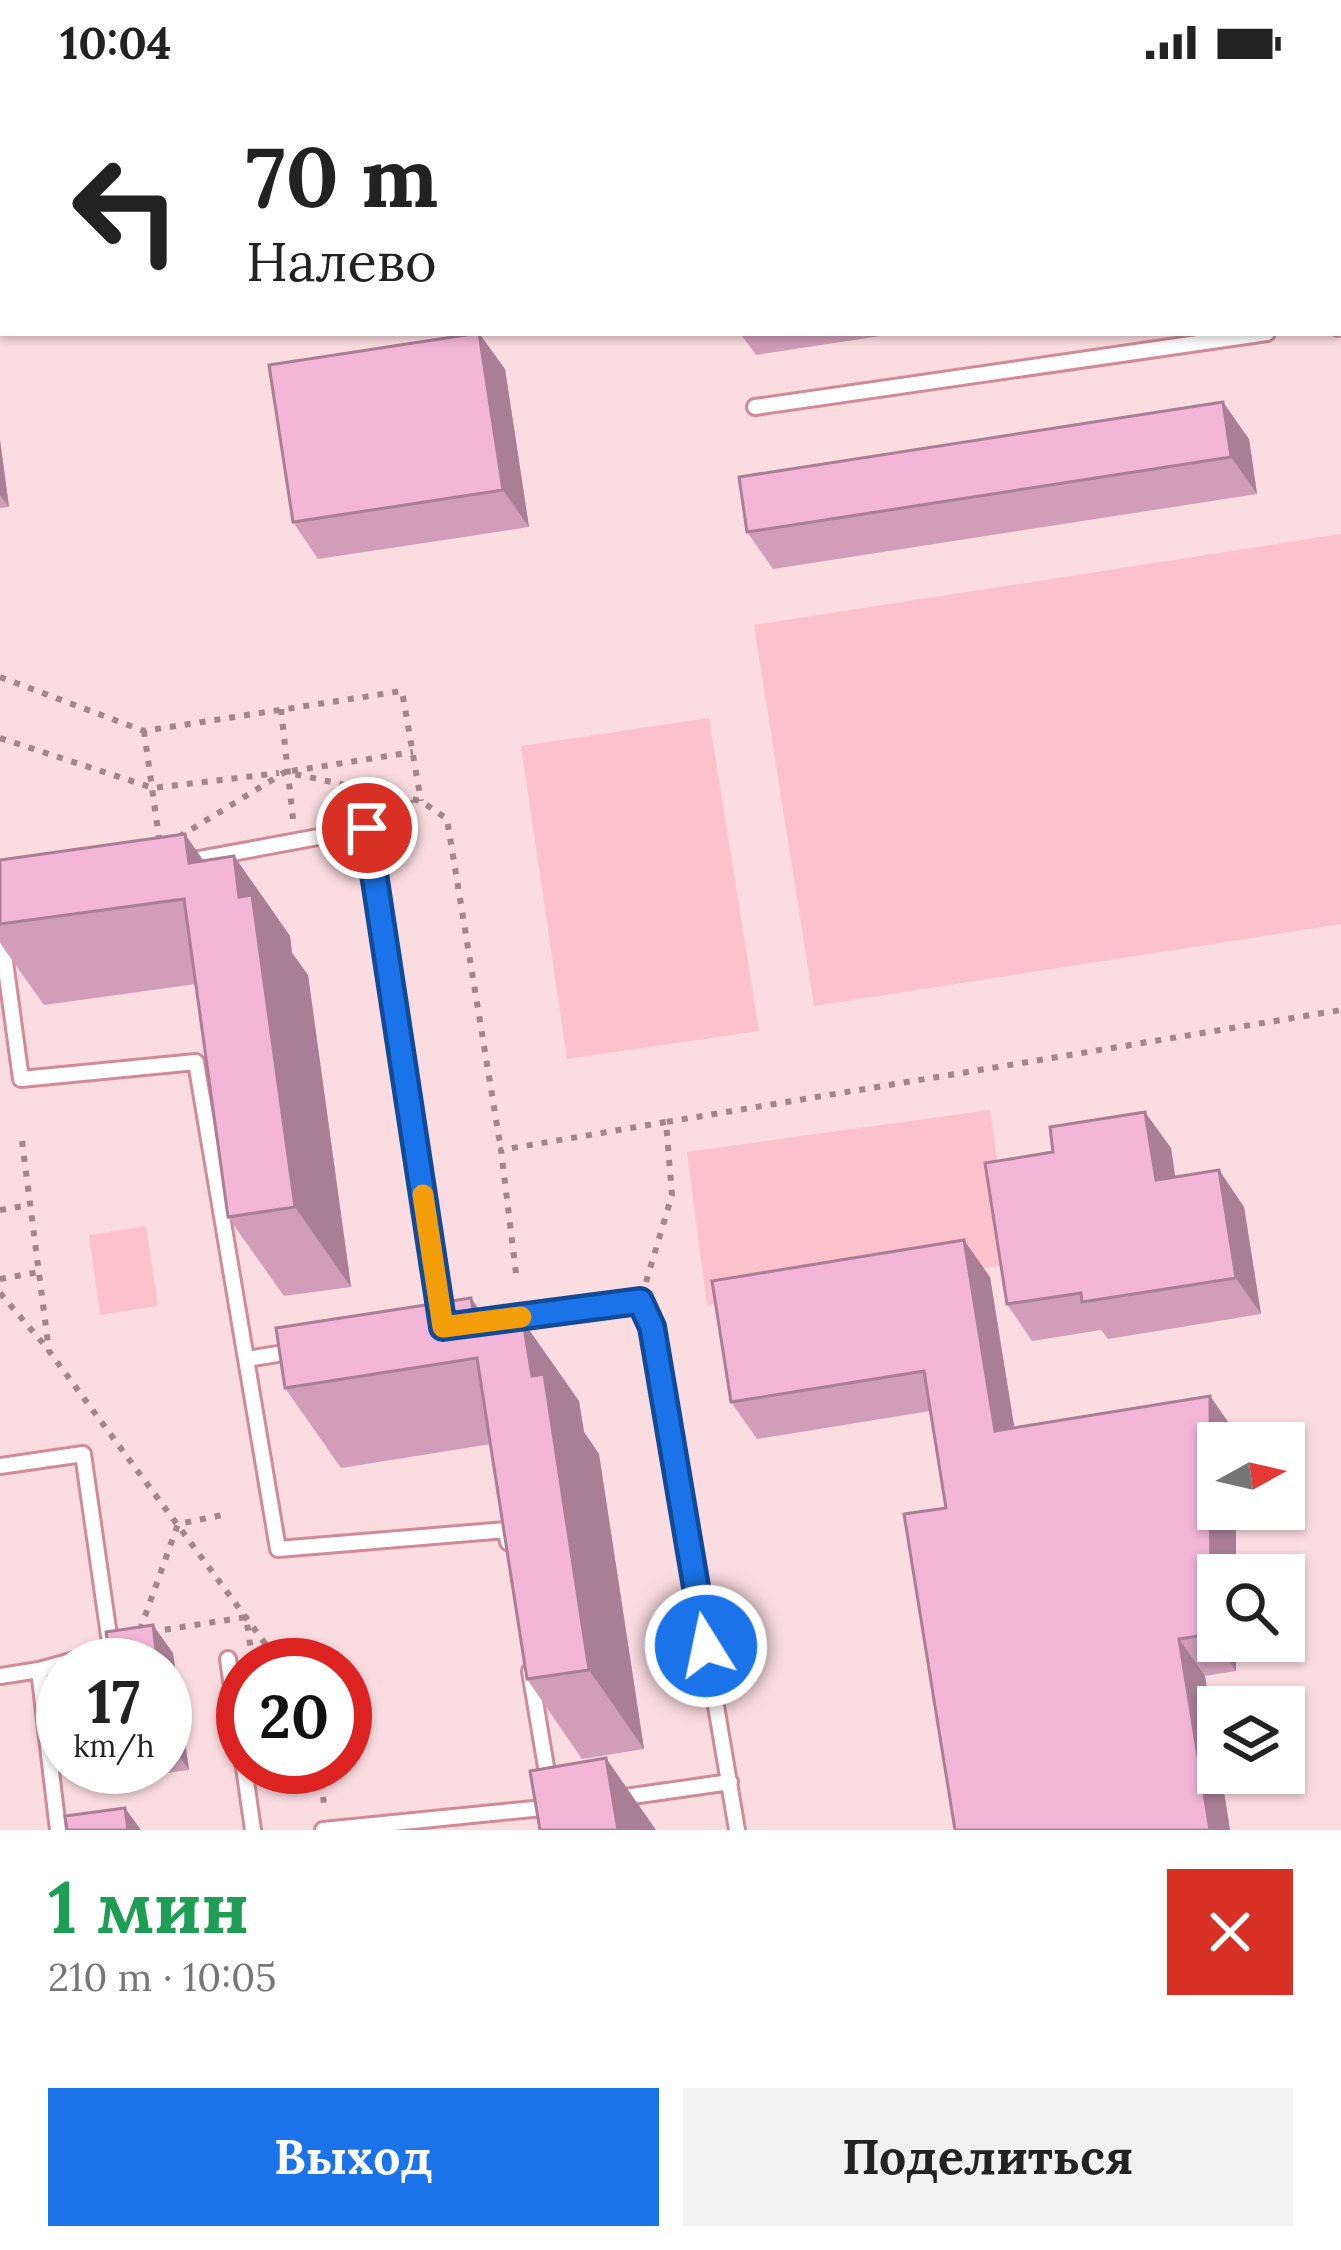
<!DOCTYPE html>
<html lang="ru">
<head>
<meta charset="utf-8">
<style>
	body { margin:0; font-family:Lora,serif; background:#f2f2f2; color:#222; height:100vh; display:flex; flex-direction:column; font-size:45px; white-space:nowrap }
	* { box-sizing:border-box; margin:0 }
	p { font-size:39px; color:#767676 }
	.icon { flex:none; width:66px; height:66px; fill:none; stroke:currentColor; stroke-width:2; stroke-linecap:round; stroke-linejoin:round }
	.map { position:relative; height:1746px; overflow:hidden }
	.drawer { display:flex; flex-direction:column; background:#fff; flex:1 }
	.drawer>* { flex:none }
	.guide { position:absolute; left:0px; top:0px; width:1341px; height:252px; box-shadow:0 3px 9px #0004; background:#fff; color:#222; overflow:hidden }
	.needle { width:78px; rotate:82deg }
	.fabs { position:absolute; left:1197px; top:1338px; display:grid; gap:24px }
	.fabs a { display:grid; place-items:center; width:108px; height:108px; border-radius:0px; background:#fff; box-shadow:0 3px 9px #0004; font-size:60px }
	.speed { position:absolute; left:36px; top:1554px; display:flex; gap:24px; font-size:60px; font-weight:700; text-align:center }
	.speed>* { display:grid; place-content:center; width:156px; height:156px; border-radius:50%; background:#fff; box-shadow:0 3px 9px #0004; line-height:1 }
	.speed small { font-size:30px; font-weight:400 }
	.speed .limit { border:18px solid #d22; background:#fff; color:#111 }
	.pin { position:absolute; display:grid; place-items:center; width:102px; height:102px; color:#fff; margin:-51px; border:6px solid #fff; border-radius:50%; box-shadow:0 3px 12px #0007 }
	.me { position:absolute; width:132px; margin:-66px; rotate:350deg; stroke-linejoin:round; filter:drop-shadow(0 0 9px #0008) }
	.turn { display:flex; align-items:center; gap:42px; height:252px; padding:0 48px; font-size:54px }
	.turn .icon { width:156px; height:156px; stroke-width:2.5 }
	.turn b { display:block; font-size:84px; line-height:102px }
	.round { display:grid; place-items:center; flex:none; width:126px; height:126px; border-radius:0px; background:#f2f2f2 }
	.summary { display:flex; align-items:center; justify-content:space-between; height:204px; padding:0 48px }
	h1 { font-size:72px; font-weight:800; line-height:90px; color:#1e9e55 }
	.button { display:flex; gap:24px; margin-top:auto; padding:24px 48px }
	.button a { flex:1; height:138px; border-radius:0px; background:#1a73e8; color:#fff; font-size:48px; font-weight:800; line-height:138px; text-align:center }
	.button a+a { background:#f2f2f2; color:#222 }
	.status { display:flex; justify-content:space-between; align-items:center; height:84px; padding:0 60px; background:#fff; direction:ltr }
	.status svg { height:33px; fill:currentColor }
	.map>svg:first-child { display:block }
	.green { fill:#fcc1cb }
	.lines { fill:none; stroke-linecap:round; stroke-linejoin:round }
	.service-casing { stroke:#d18a98; stroke-width:20 }
	.path { stroke:#a3858a; stroke-width:6; stroke-dasharray:6 9; stroke-linecap:butt }
	.service { stroke:#fff; stroke-width:14 }
	.wall { fill:#d19db8 }
	.shaded-wall { fill:#aa7f96 }
	.building { fill:#f3b6d6; stroke:#aa7f96; stroke-width:3 }
	.route-casing { stroke:#114b97; stroke-width:30 }
	.route { stroke:#1a73e8; stroke-width:21 }
	.slow { stroke:#f59e0b; stroke-width:21 }
</style>
</head>
<body>
<div class="status"><b>10:04</b><svg viewBox="0 0 49 12"><path d="M0 12V9h3v3zM5 12V6h3v6zM10 12V3h3v9zM15 12V0h3v12zM26 1h20v11H26zM47 4h2v5h-2z"/></svg></div>
<div class="map">
<svg width="1341" height="1746" viewBox="0 0 1341 1746">
	<rect width="100%" height="100%" fill="#fbdce1"/>
	<!-- green -->
	<path class="green" d="M1341,450V840L814,922L754,541Z
		M709,634L759,947L567,975L521,662Z
		M990,1026L1012,1180L707,1221L687,1068Z
		M146,1142L158,1222L100,1231L89,1151Z"/>
	<g class="lines">
		<!-- service casing -->
		<g class="service-casing">
			<path id="service" d="M679,0L680,3
				M1189,3L1209,0
				M1338,244L1341,243
				M755,323L1267,249
				M183,778L367,744L443,1237
				M3,863L21,995L196,978L278,1465L506,1446L508,1458
				M471,1239L640,1217L652,1243L737,1746
				M247,1275L296,1267
				M0,1382L83,1370L111,1566L39,1586
				M228,1575L243,1680
				M530,1587L549,1701
				M0,1592L39,1586L58,1746
				M244,1683L253,1746
				M618,1714L730,1698
				M323,1746L553,1723"/>
		</g>
		<!-- path -->
		<path class="path" d="M0,593L144,647L402,607L421,717
			M281,625L293,735
			M144,647L160,761
			M0,654L153,704L279,689
			M292,687L413,668
			M377,725L417,718
			M179,753L285,688L421,717L447,735L501,1066
			M22,1057L49,1267L281,1581
			M0,1126L30,1121
			M516,1189L501,1066L666,1038
			M0,1195L39,1188
			M646,1198L672,1111L666,1038L1341,926
			M0,1209L47,1264
			M140,1546L178,1440L227,1430
			M150,1548L246,1533L251,1566
			M320,1683L324,1721"/>
		<!-- service -->
		<use href="#service" class="service"/>
	</g>
	<!-- wall -->
	<path class="wall" d="M90,0H205L182,3H93Z
		M717,0H922L903,3H719Z
		M1225,0H1335L1336,3H1227Z
		M1338,73L1341,91V210L1338,211Z
		M740,249H900L756,271Z
		M505,285L529,443L318,475L293,438Z
		M1249,355L1257,410L773,485L747,448Z
		M0,356L9,423L0,424Z
		M234,772L290,852L292,869L308,891L351,1203L284,1212L228,1133L196,900L44,921L0,859V776L203,777Z
		M1171,1064L1175,1093L1219,1086L1244,1123L1261,1230L1108,1255L1101,1246L1032,1257L1007,1220Z
		M990,1193L1014,1344L1210,1312L1235,1348V1359H1218V1425H1236V1491H1218V1557H1236V1587L1205,1592L1218,1673V1689H1221L1230,1746H955L946,1424L930,1327L757,1355L731,1318Z
		M491,1242L579,1317L584,1348L599,1370L644,1665L582,1675L527,1595L491,1360L341,1384L285,1304Z
		M173,1569L189,1686L142,1692L136,1683H165V1581Z"/>
	<!-- shaded-wall -->
	<path class="shaded-wall" d="M1338,73L1341,91V148L1338,143Z
		M479,249L505,285L529,443L503,406Z
		M1223,318L1249,355L1257,410L1231,373Z
		M0,356L9,423L0,411Z
		M185,750L240,830L189,779Z
		M234,772L290,852L292,869L308,891L351,1203L295,1123L239,813Z
		M1145,1028L1171,1064L1181,1132L1156,1096Z
		M1219,1086L1244,1123L1261,1230L1236,1194Z
		M964,1156L990,1193L1021,1384L995,1347Z
		M471,1214L527,1294L476,1244Z
		M523,1237L579,1317L584,1348L599,1370L644,1665L589,1586Z
		M1210,1312L1235,1348V1359H1218V1425H1236V1491H1218V1557H1236V1587L1211,1550Z
		M153,1541L173,1569L189,1686L169,1657L165,1628V1581H158Z
		M1179,1555L1205,1592L1218,1673V1689H1221L1230,1746H1210Z
		M606,1674L656,1746H618Z
		M125,1724L141,1746H128Z"/>
	<!-- building -->
	<path class="building" d="M1240,0H1306L1307,3H1240Z
		M1341,126V169L1338,170V127Z
		M479,249L503,406L293,438L269,281Z
		M1223,318L1231,373L747,448L739,393Z
		M185,750L189,779L234,772L239,813L252,811L295,1123L228,1133L184,815L0,840V776Z
		M1145,1028L1156,1096L1219,1086L1236,1194L1082,1218L1081,1209L1007,1220L985,1079L1053,1068L1050,1043Z
		M964,1156L995,1347L1210,1312L1211,1550L1179,1555L1210,1746H955L904,1430L946,1424L924,1287L731,1318L712,1197Z
		M471,1214L476,1244L523,1237L532,1292L544,1290L589,1586L527,1595L477,1274L285,1304L276,1244Z
		M153,1541L158,1581H111L106,1548Z
		M165,1628L169,1657L165,1658Z
		M606,1674L618,1746H540L530,1687Z
		M125,1724L128,1746H67L65,1732Z"/>
	<g class="lines">
		<!-- route casing -->
		<g class="route-casing">
			<path id="route" d="M367,744L443,1243L640,1217L652,1243L706,1562"/>
		</g>
		<!-- route -->
		<use href="#route" class="route"/>
		<!-- slow -->
		<path class="slow" d="M423,1111L443,1243L521,1233"/>
	</g>
</svg>
<div class="fabs">
<a><svg class="needle" viewBox="-14 -14 28 28"><path d="M0-13l5 13h-10z" fill="#e53935"/><path d="M0 13l5-13h-10z" fill="#767676"/></svg></a>
<a><svg class="icon" aria-label="search" viewBox="0 0 24 24"><circle cx="10" cy="10" r="6"/><path d="M15 15l6 6"/></svg></a>
<a><svg class="icon" aria-label="layers" viewBox="0 0 24 24"><path d="M12 4l9 5-9 5-9-5zM3 14l9 5 9-5"/></svg></a>
</div>
<div class="speed"><div>17<small>km/h</small></div><div class="limit">20</div></div>
<div class="pin" style="left:367px;top:744px;background:#d93025"><svg class="icon" aria-label="arrive" viewBox="0 0 24 24"><path d="M6 21V4h12l-3 4 3 4H6"/></svg></div>
<svg class="me" style="left:706px;top:1562px" viewBox="-20 -20 40 40"><circle r="17" fill="#1a73e8" stroke="#fff" stroke-width="3"/><path d="M0-11L8 9 0 5-8 9z" fill="#fff"/></svg>
<div class="guide">
<div class="turn"><svg class="icon" aria-label="left" viewBox="0 0 24 24"><path d="M17 20v-9H6M10 6l-5 5 5 5"/></svg><div><b>70 m</b>Налево</div></div>
</div>
</div>
<section class="drawer">
<div class="summary"><div><h1>1 мин</h1><p>210 m · 10:05</p></div><a class="round" style="background:#d93025;color:#fff"><svg class="icon" aria-label="close" viewBox="0 0 24 24"><path d="M6 6l12 12M18 6L6 18"/></svg></a></div>
<div class="button"><a>Выход</a><a>Поделиться</a></div>
</section>
</body>
</html>
